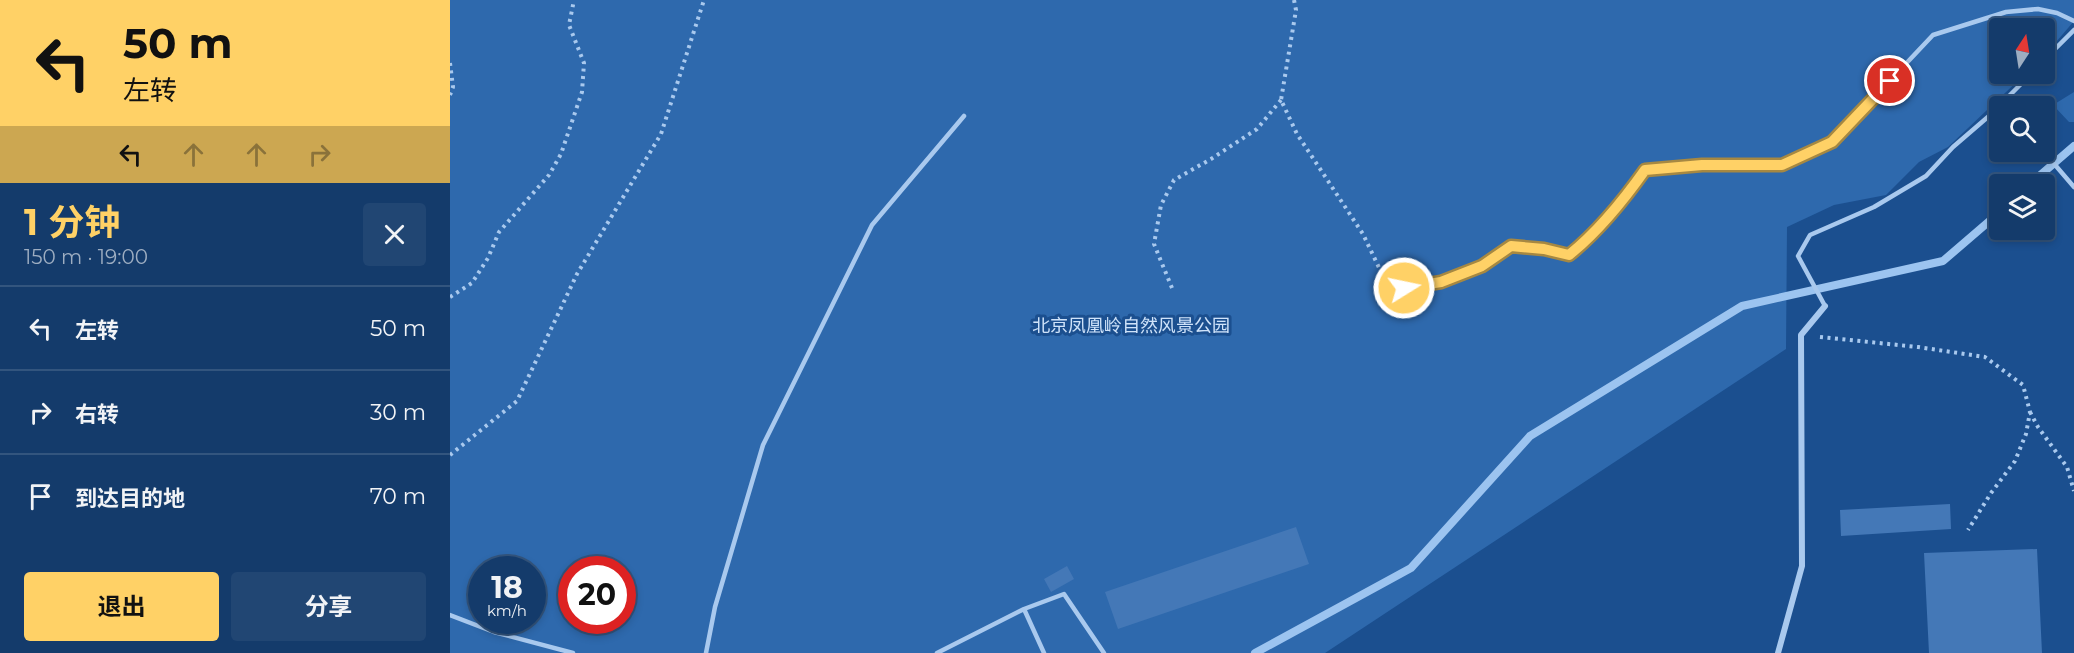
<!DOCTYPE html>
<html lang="zh">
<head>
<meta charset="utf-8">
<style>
	body { margin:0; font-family:Montserrat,"Noto Sans SC",sans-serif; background:#214673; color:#f1f3f6; height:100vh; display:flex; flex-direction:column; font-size:22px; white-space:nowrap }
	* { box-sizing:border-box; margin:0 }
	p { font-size:20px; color:#9dadc1 }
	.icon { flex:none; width:33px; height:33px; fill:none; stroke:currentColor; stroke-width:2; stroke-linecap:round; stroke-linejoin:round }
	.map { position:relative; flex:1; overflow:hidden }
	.sheet { display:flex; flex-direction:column; background:#143b6b; width:450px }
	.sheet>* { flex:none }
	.top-card { background:#ffd166; color:#111; overflow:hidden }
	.needle { width:39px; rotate:12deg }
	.fabs { position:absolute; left:1539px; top:18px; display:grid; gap:12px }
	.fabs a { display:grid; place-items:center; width:66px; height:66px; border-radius:6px; background:#143b6b; box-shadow:0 3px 9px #0003,0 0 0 2px #33557e; font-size:30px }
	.speed { position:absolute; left:18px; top:556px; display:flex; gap:12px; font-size:30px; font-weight:700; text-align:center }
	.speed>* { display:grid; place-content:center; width:78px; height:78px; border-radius:50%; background:#143b6b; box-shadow:0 3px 9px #0003,0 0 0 2px #33557e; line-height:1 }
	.speed small { font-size:15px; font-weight:400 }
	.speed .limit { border:9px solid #d22; background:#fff; color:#111 }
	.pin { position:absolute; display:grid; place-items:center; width:51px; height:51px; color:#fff; margin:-26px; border:3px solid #fff; border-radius:50%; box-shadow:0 2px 6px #0007 }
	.me { position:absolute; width:66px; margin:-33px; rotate:80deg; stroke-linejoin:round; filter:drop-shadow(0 0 4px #0008) }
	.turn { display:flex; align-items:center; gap:21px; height:126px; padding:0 24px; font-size:27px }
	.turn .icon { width:78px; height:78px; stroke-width:2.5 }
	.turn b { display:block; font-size:42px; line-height:51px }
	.lanes { display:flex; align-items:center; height:57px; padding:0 24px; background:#0003; justify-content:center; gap:30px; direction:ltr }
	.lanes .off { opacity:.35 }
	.round { display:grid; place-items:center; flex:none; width:63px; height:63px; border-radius:6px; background:#214673 }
	.head { display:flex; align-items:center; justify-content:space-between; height:102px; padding:0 24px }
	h1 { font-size:36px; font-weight:700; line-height:45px; color:#ffd166 }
	.cta { display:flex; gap:12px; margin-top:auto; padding:12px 24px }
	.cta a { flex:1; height:69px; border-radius:6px; background:#ffd166; color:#111; font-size:24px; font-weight:700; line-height:69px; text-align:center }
	.cta a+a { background:#214673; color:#f1f3f6 }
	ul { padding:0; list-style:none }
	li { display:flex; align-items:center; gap:18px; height:84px; padding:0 24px; border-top:2px solid #33557e }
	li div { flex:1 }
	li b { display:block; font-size:22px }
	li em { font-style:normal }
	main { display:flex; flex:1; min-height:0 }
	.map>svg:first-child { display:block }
	.green { fill:#2e69ad; fill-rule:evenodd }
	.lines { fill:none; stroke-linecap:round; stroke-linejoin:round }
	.stream { stroke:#9cc4f0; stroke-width:8 }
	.building { fill:#4478b7 }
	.path { stroke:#a9c9ee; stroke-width:4; stroke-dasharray:3 4.5; stroke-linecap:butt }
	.service { stroke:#a9c9ee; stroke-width:4.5 }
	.minor { stroke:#a9c9ee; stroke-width:6 }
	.route-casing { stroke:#a68842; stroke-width:15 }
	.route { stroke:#ffd166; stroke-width:10 }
	.labels { text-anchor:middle; stroke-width:6; stroke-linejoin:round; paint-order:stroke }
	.park-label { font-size:18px; fill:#cfe3fa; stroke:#1b4f8f }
</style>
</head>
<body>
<main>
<section class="sheet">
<div class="top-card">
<div class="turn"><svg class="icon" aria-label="left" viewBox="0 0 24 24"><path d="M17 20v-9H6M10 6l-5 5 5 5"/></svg><div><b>50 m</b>左转</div></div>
<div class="lanes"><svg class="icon" aria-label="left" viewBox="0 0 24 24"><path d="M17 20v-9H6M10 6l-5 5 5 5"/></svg><svg class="icon off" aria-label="ahead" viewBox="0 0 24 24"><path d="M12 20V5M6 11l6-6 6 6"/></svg><svg class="icon off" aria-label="ahead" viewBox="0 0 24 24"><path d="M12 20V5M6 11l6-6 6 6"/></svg><svg class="icon off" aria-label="right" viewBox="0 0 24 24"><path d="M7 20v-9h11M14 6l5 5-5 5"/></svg></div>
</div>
<div class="head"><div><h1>1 分钟</h1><p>150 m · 19:00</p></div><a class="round"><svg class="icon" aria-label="close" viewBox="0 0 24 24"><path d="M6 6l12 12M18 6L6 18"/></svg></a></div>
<ul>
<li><svg class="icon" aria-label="left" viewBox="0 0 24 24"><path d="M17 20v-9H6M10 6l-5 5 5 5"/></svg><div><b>左转</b></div><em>50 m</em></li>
<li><svg class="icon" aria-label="right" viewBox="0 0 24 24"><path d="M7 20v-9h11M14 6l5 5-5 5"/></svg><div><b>右转</b></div><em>30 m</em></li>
<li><svg class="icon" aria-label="arrive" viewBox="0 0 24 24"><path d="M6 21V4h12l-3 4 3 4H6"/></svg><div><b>到达目的地</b></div><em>70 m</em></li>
</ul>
<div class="cta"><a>退出</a><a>分享</a></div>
</section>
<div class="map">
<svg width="1624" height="653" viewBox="0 0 1624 653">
	<rect width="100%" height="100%" fill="#1b4f8f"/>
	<!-- green -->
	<path class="green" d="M0,0H1624V21L1595,55L1594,28H1550V74H1575L1498,147L1469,162L1436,195L1384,205L1337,227L1336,349L875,653H0ZM32,570H82V621H32ZM122,570H172V621H122Z
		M1624,92V122H1619L1603,105Z"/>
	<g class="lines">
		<!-- stream -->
		<path class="stream" d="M1580,184L1624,146
			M805,653L961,568L1080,436L1292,306L1493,261L1550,212"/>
	</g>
	<!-- building -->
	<path class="building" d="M1500,504L1501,529L1391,536L1390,510Z
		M846,527L859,564L668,629L655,592Z
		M1587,549L1592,653H1479L1474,553Z
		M617,566L624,579L601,592L594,579Z"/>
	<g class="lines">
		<!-- path -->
		<path class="path" d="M844,0L846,10L831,100L847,134L913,234L933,276L943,282
			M0,63L3,87L0,95
			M722,288L704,244L711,205L724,180L761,159L807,129L831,100
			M0,297L22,283L38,258L49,232L99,175L111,154L132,92L134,63L119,25L124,0
			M1370,337L1468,347L1535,357L1573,385L1580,412L1576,434L1565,461L1541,493L1518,530
			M1580,412L1588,427L1617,467L1624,491
			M0,455L67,401L127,274L211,134L254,0"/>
		<!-- service -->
		<path class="service" d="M1594,60L1624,30
			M1539,116L1550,121
			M1594,152L1624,187
			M954,288L991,282L1032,266L1061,246L1094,249L1119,255C1149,231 1173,201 1195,170L1252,165H1332L1382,142L1483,35L1556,12L1588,9L1607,13L1624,21
			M1375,306L1348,256L1360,235L1424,207L1476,176L1503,147L1539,116L1581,74
			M0,615L44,632L123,653
			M256,653L265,607L313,445L422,225L514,116
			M487,653L574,609
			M594,653L574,609L614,594L654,653"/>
		<!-- minor -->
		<path class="minor" d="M1328,653L1352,566L1351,335L1375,306"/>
	</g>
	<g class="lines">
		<!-- route casing -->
		<g class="route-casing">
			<path id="route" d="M954,288L991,282L1032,266L1061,246L1094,249L1119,255C1149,231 1173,201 1195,170L1252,165H1332L1382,142L1440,81"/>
		</g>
		<!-- route -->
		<use href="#route" class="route"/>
	</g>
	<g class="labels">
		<!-- park labels -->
		<g class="park-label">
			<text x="681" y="332">北京凤凰岭自然风景公园</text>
		</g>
	</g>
</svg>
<div class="fabs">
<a><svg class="needle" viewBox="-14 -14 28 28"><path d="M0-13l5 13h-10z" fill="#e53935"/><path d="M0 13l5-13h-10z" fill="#9dadc1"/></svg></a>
<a><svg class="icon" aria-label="search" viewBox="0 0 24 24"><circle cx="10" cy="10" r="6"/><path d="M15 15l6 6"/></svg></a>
<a><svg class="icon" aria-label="layers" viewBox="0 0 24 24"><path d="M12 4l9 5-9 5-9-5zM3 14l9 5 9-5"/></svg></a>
</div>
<div class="speed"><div>18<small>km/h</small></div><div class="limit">20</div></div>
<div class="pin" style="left:1440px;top:81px;background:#d93025"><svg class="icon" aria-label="arrive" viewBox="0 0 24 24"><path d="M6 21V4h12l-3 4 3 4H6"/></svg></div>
<svg class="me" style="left:954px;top:288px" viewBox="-20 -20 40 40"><circle r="17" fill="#ffd166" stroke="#fff" stroke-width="3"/><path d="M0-11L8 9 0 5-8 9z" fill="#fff"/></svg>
</div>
</main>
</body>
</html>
